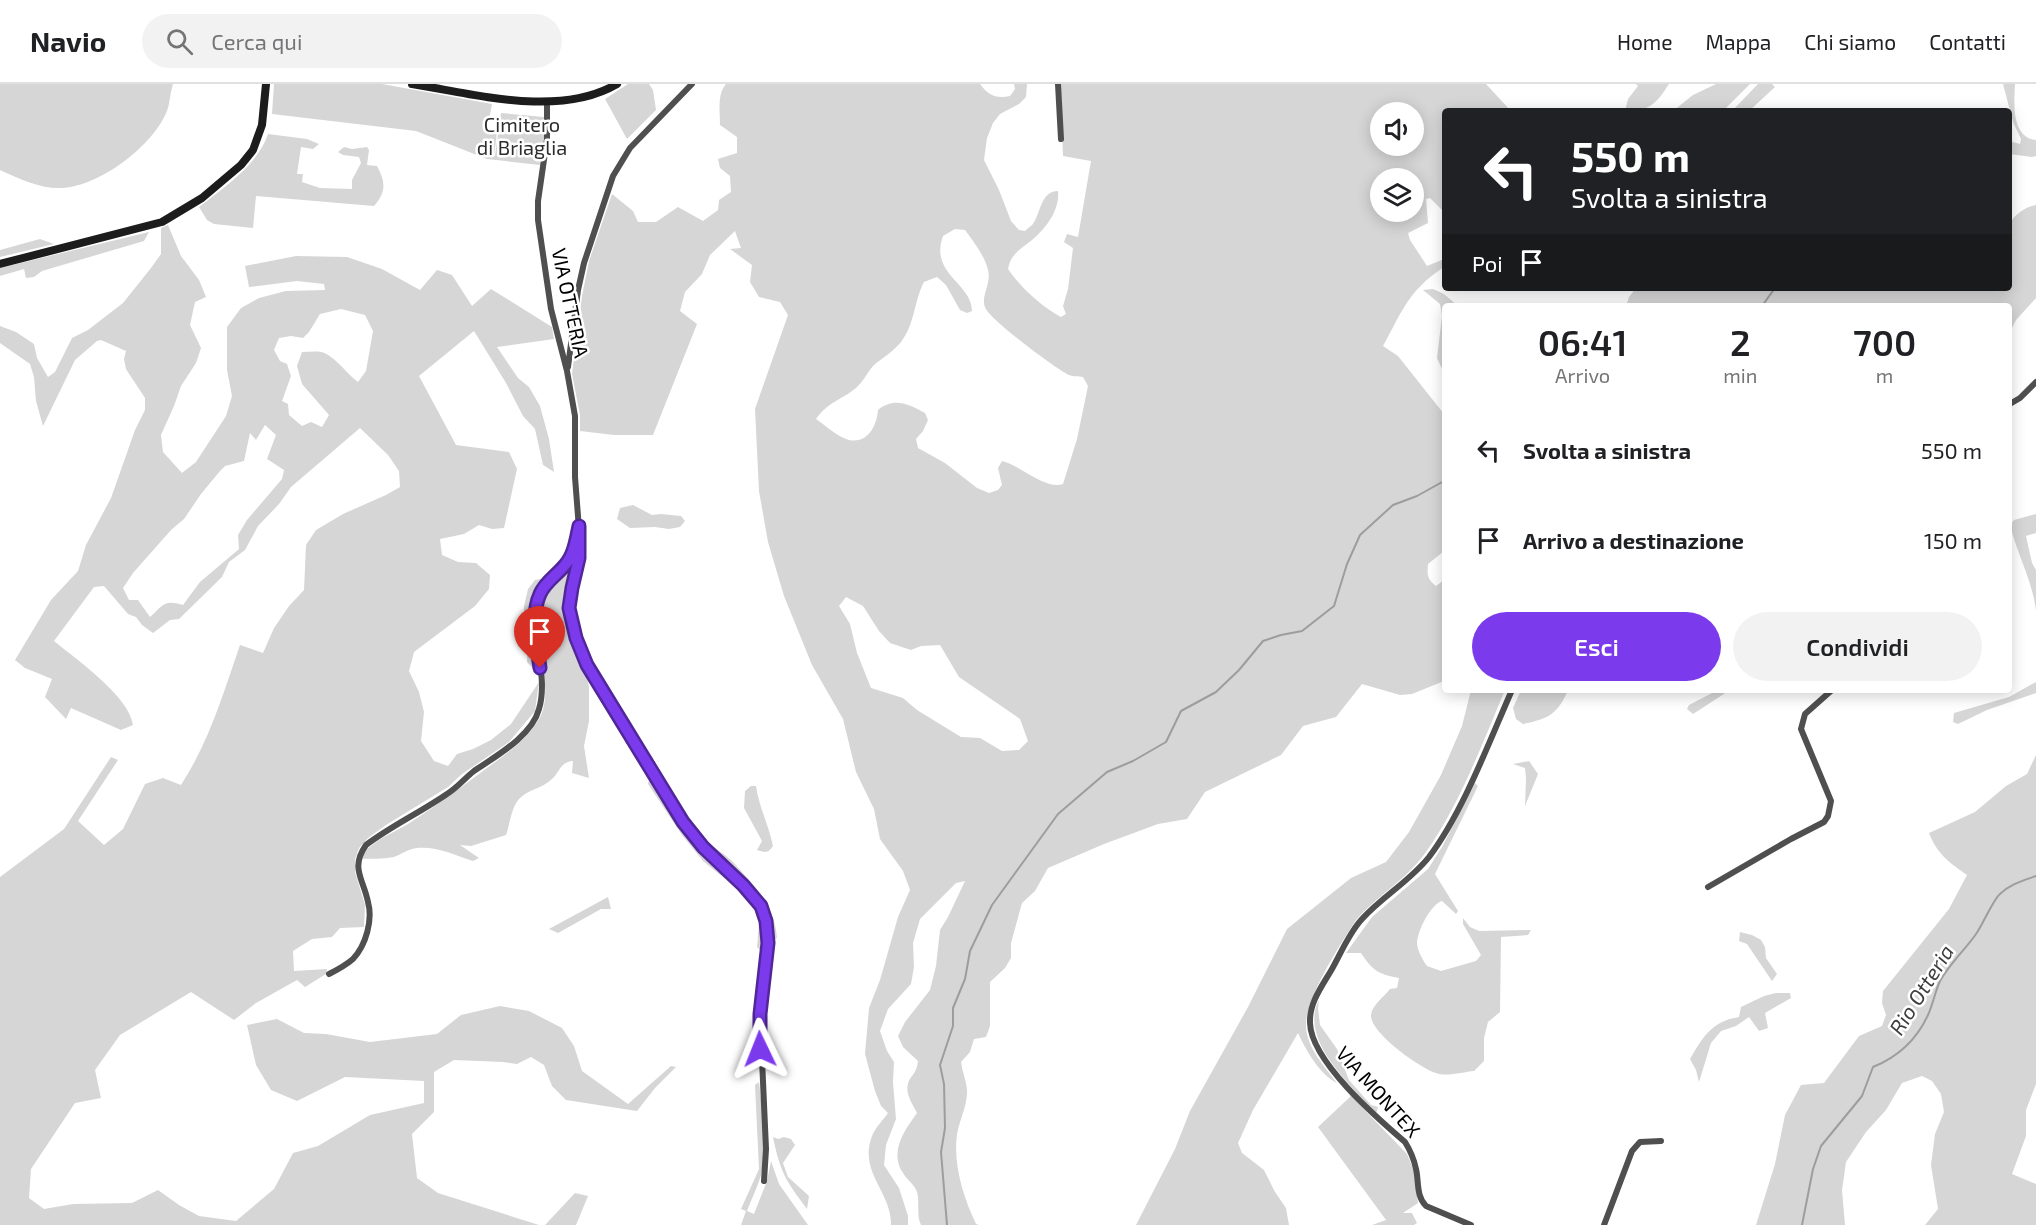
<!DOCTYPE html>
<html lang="it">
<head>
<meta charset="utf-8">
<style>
	body { margin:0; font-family:"Exo 2",sans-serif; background:#f2f2f2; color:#202124; height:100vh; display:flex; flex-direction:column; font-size:22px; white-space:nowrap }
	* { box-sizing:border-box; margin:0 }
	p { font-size:20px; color:#757577 }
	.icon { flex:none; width:33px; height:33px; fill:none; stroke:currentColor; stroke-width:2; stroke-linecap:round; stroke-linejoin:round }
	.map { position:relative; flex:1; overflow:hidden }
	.drawer { position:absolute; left:1442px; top:219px; width:570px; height:390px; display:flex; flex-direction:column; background:#fff; border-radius:6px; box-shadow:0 3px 15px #0003 }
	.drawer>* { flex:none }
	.top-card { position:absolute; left:1442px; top:24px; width:570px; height:183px; border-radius:6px; box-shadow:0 3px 15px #0003; background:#202124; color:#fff; overflow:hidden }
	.buttons { position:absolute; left:1370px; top:18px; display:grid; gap:12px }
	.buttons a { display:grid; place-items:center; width:54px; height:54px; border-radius:50%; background:#fff; box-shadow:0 3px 15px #0003; font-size:30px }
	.pin { position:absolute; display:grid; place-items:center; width:51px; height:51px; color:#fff; margin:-62px -26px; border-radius:50% 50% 50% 0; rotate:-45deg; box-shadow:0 0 6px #0007 }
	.pin .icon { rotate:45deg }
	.me { position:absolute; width:66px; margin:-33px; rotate:358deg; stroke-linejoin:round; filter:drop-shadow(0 0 4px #0008) }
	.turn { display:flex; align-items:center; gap:21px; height:126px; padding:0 30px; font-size:27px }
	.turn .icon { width:78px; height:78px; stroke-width:2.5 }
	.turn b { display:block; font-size:42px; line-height:51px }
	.then { display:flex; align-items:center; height:57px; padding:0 30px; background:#0003; gap:12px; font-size:22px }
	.eta { display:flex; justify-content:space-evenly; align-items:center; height:102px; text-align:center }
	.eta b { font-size:36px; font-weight:600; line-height:42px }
	.button { display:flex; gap:12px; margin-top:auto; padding:12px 30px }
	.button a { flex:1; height:69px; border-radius:36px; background:#7c3aed; color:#fff; font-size:24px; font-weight:600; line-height:69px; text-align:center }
	.button a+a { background:#f2f2f2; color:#202124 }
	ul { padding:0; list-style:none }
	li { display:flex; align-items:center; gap:18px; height:90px; padding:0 30px }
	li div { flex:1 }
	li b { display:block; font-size:22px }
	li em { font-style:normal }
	header { display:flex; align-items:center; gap:36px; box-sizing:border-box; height:84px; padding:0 30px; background:#fff; border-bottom:2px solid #e0e0e0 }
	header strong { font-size:28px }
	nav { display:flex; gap:33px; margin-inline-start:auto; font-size:21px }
	.search { width:420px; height:54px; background:#f2f2f2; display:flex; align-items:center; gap:15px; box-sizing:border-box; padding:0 21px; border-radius:33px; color:#757577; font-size:22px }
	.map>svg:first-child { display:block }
	.green { fill:#d6d6d6; fill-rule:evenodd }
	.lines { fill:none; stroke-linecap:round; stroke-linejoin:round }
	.stream { stroke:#9d9d9d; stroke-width:2 }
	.street { stroke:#4f4f4f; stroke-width:6 }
	.secondary { stroke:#1c1c1c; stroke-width:8 }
	.route-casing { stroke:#51269a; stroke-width:15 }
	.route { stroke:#7c3aed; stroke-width:10 }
	.labels { text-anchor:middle; stroke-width:5; stroke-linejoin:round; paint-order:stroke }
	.park-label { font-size:20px; fill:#2d2d2d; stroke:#fff }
	.street-label { font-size:20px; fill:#000; stroke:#fff }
	.water-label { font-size:21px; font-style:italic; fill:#3e3e3e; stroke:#fff }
</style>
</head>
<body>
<header>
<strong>Navio</strong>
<div class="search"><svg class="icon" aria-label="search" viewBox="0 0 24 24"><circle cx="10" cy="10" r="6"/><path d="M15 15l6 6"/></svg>Cerca qui</div>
<nav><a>Home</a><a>Mappa</a><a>Chi siamo</a><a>Contatti</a></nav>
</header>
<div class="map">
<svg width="2036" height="1141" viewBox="0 0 2036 1141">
	<rect width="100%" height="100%" fill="#fff"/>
	<!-- green -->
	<path class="green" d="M0,0H173C170,9 170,19 167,27C153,62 100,102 62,104C40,105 20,95 0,86Z
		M274,0H382L492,20L487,47L497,48L494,72H495L501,29L544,33V54L540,81L487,75L416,47L272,30Z
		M628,0H649L653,6L656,26L627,55L605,15Z
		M726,0H980C988,11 996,15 1010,12L1015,5L1014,0H1027L1026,13L1019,20L1000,30L993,39L987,54L984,76L999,106L1011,137L1019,146L1025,147C1026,146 1032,141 1033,140C1041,128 1041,107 1058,107C1060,126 1046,144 1032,156C1020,166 1011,169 1008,185C1021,204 1041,222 1061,233L1066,230L1063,222L1068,205L1073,164L1064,158L1067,150L1078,153L1091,77L1063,72L1060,0H1486L1511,27H1444V128L1430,114L1426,115L1428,139L1408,149L1410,156L1427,182L1444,175V183C1408,207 1403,226 1383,262L1398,272L1444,330V467L1428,480C1427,491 1427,495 1436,502L1444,496V597L1412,610L1400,611L1362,600L1336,633L1303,642L1281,671L1205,708L1187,735L1158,740L1104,760L1048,784L1035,807L1022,819L1011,859V874L1005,884L990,898V942L986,953L974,955L970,968L961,978C962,987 966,996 967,1005C968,1020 960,1035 957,1050C953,1080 963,1113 976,1140L979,1141H921C916,1131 920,1119 917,1108C915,1101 907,1096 903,1089C889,1068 904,1047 917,1029C913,1021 905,1010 908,1000C910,991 916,992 918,977L903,963L898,952L905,938L930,906L936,882L940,846L948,833L965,797L956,799L920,835L913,859L914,883L911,900L888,925L880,947L887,967L894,978L893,998L896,1035L886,1061L884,1081L899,1104L908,1132V1141H891C892,1108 858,1088 872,1052C875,1044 883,1036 888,1029L881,1022L875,1007L865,970L869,924L880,896L898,833L910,806L903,787L880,755L874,725L856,688L843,635L812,581L784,512L768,458L759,407L755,325L788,231L780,218L759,213L750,198L752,181L730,165L741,164L735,147L710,171L702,190L685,208L680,227L697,240L653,351H614L580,347V331L572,290L582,212L589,177L612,110L633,127L638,138H656L678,123L703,137L718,126L719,116L731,108L730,92L720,84L718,75L737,69V53L720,41C720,28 717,10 726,0ZM1380,28H1413V62H1380ZM1380,94H1413V128H1380ZM955,145L965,146C973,157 985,172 988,186C992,200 979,214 986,225C992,237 1056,285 1069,291C1073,293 1079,292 1083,293L1088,302L1077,355L1063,400C1044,406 1022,382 1002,377L998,384L1002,401L998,406L989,409L977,404L945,379L918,364L916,355L923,347L928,336L925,329C908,320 894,313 878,326C877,341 868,360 849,356C838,353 826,342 816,335C829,317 840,317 856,304C863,298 867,289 873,282C882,274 893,268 901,258C915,240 914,217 924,198L937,193L946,201L960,226L967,229L972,227C972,199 929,190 943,152ZM846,513L863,522L879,547L890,559L911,566L921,562L940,561L959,593L1020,635L1028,657L1019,666L1002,667L980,654L961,653L917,626L903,614L871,604L857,569L850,540L839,522Z
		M1636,0H1669C1656,20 1650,27 1625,27L1628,15L1638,2Z
		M1716,0H1750L1723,27H1673L1693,11Z
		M1758,0H1772L1775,3L1749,27H1732Z
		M2003,0H2015C2014,19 2011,53 2036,56V72L2032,73L2009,70V57L2020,60L2021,55L2013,38Z
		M268,50L307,55L319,60L313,65L301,63L297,90H303L302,98L320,104L352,105V96L361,79L359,73L343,71L338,68L344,63L352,65L367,63L369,66L367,81L377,82C386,98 386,109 374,122L256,112L253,144L214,140L207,136L199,123C224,103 257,82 268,50Z
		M2036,121V214L2016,236L2009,250L2008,222H1626L1629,213L1636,204H2008L2009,140C2015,130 2025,123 2036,121Z
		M168,141L181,172L199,196L206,213L195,218L190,241L201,264L196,279L181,302L174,322L161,351L163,368L182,389L196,378L226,332L232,312L227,286V243L241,224L259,214L286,207L325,206L324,200L297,197L249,203L245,182L296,172L347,173L382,185L420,206L437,186L452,191L472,222L491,205L552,243L554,255L497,263L518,294L529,303L540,322L549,355L554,388L543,381L535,345L523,332L506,299L474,247L419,292L456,361L509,368L517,385L504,444L492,445L479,441L464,450L440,455L442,471L458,478L476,479L490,491L489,505L475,522L414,568L409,587L419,608L424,628L421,657L434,677L448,682L457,670L473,665L491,656L511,640L539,598L535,627L509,658L462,690L448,703L386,741L368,754L359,764L355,775V788L365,821L364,843L340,844L332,853L312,855L293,867L294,887L327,885L326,890L305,903L297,896L256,919L234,936L191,908L120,951L95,986L101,1014L75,1019L31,1085L29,1114L44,1125L73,1120L132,1119L158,1106L179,1121L199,1132L236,1137L274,1105L293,1069L318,1062L370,1031L424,1019V997L345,993L297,1017L271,1006L256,981L247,941L277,935L304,949L326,950L370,958L437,950L461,931L500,922L529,927L562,944L574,962L582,987L628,1020L671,982L676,983L655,1004L637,1027L566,1016L552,1002L544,981L531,973L517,980L503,978L454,976L434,988V1028L412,1050L417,1094L438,1109L539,1141H0V793L64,745L111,673L118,676L78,737L104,761L123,745L145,700L163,694L181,701C209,658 223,610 240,561L263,569L274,544L289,522L304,506L306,461L316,446L343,430L386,411L400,403L399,387L388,371L360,344L291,403L279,420L258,442L245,466L229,478L222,493L179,535L170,536L153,549L142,541L136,533L128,530L104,502L94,503L54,557C77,576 129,612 133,641L121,646L71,624L66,635L45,613L52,595L25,584L15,576L51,516L78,487L86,461L111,414L135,346L145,326V314L126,285L124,275L126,267L101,256L97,257L75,276L43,342L36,317L34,293L30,280L0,259V242L16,248L34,260L37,274L48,293L55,288L72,254L88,246L123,219L151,184L161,170V144ZM341,225L365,231L373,247L366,287L358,298C347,290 333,270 321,268C315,267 308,268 302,268L297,282L302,300L329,331L322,343L311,338L302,342L289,331L288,320L282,317L291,292L287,280L280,277L274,266L279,254L291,252L303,254L309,248L320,230ZM265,341L276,351L267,375L284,386L282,395L247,436L238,451L239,465L200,498L183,521C164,515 163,521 150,533L138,516H129L123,504L133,489L171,446L184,435L201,410L220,387L225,382L244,377L250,349L256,356Z
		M149,148L144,157L42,187L34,193L26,194L24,185L0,192V184Z
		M40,155L54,160L0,173V166Z
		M1433,205L1444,210L1458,222H1444V287L1442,285L1437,274L1442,232L1440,220L1423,206Z
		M633,421L652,431L661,430L681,432L685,437L680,443L669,445L655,443L630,444L617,435L620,424Z
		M2036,430V449L2026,452L2032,479L2036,486V527C2033,498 2017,470 2010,441L2014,436Z
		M576,471L566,519L568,538L586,588L589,603V637L584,662L589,694L572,689L573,677C560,678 560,688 552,695C543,704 527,706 519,715C511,724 510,740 506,751L471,762L460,761L479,774L473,777C455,771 436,762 417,764C408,765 402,770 394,773C390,774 365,776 361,774C371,756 392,750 408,740C433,724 456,707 479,690C500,674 526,658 539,635C556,607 532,552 541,518C545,502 566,486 576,471Z
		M546,494C526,526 532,555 538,590L527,578L528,552L524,540V522L528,505L535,496Z
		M2036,598V609L1987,626L1958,640L1953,638L1954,629L2009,613Z
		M1471,606H1505C1483,658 1459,722 1426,768C1406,796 1378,811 1356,836C1341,859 1304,916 1306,943C1307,964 1325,983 1337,999C1319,990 1306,966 1298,949L1253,1026L1238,1059L1242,1069L1264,1086L1275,1108L1286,1124L1289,1141H1136L1175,1065L1190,1027L1248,923L1287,845L1351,794L1386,778L1409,748L1441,691L1462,642Z
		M1521,606H1568C1558,630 1548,635 1523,640L1516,635L1513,624Z
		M1718,606H1730L1693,630L1687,625L1689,621Z
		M2036,671V1000L2026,1026V1052L2012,1090L2036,1100V1141H1925L1938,1125L1931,1081L1935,1050L1944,1028L1941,1010L1932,997L1922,992L1902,999L1886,1026L1866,1048L1846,1078L1842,1106L1845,1141H1756L1775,1080L1785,1031L1801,1001L1824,999L1859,952L1882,942L1886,931L1882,919L1883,907L1949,825L1967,791C1950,779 1937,770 1929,749L1975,728L2006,702L2027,690Z
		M1529,677L1538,690L1525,722L1526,694L1525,684L1513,680Z
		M650,691C664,714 678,739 696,760C732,802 768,804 763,869L757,863L759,840L751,816L703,777L682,751L648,700Z
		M1475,699L1478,702L1435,790L1458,827L1456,830L1442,817C1431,820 1417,847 1417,860C1418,868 1423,876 1427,882L1441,887L1476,877L1481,871L1463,840V834L1470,843L1479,847L1531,846L1528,851L1501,853L1500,928L1488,938L1484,954V977L1474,987C1463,988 1447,993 1436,989C1420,984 1370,949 1371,931C1372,921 1384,913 1390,905L1397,904L1399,894C1378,890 1373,887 1361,869H1346L1372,833L1428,785L1442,763Z
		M751,702H756C759,723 769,742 773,762C768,769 766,769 757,766L762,757L744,724L745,707Z
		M699,753C710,761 724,769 733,778C754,801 775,822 777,854L772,857L771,835L761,814Z
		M608,813L611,825H601L558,849L549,845Z
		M1740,848L1752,851L1761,856L1765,863L1766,874L1777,890L1772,897L1747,860L1739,857Z
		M1776,909H1790L1791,914L1765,929L1768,944L1759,947L1749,933L1736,942L1721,947L1711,959L1699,998L1696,986L1690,975C1703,953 1712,937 1739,933L1741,923L1764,912Z
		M1319,916L1318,924L1320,941L1337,965L1349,996L1371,1021L1378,1023L1376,1030C1352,1002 1298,956 1319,916Z
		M759,998C762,1026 767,1058 762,1087C759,1100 752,1114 747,1127L754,1130L767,1097L771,1077L779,1100L808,1141H741L746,1127L741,1125L759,1085L755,1001Z
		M1351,1012L1407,1070L1414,1087L1418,1119L1403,1129H1412L1417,1139L1414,1141H1372L1386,1136L1318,1043Z
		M773,1053L778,1055L784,1053L791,1055L795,1061L783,1079L788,1093L809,1112L807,1125C786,1097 780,1088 773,1053Z
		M575,1109L588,1112L576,1141H545Z"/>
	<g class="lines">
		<!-- stream -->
		<path class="stream" d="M1762,222L1775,204
			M947,1141L941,1068L945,1044L944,1000L940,981L953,942V924L965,895L970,867L992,821L1058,730L1107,688L1133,677L1166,658L1181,627L1216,608L1239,586L1263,557L1281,551L1302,547L1334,522L1347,480L1360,451L1393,421L1417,412L1444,397
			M1802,1141L1813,1085L1821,1062L1862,1012L1873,983C1898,973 1916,957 1928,931C1933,920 1935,908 1940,897C1951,878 1965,866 1976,850C1983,840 1993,816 2000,810C2010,800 2022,797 2036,792"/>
		<!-- street -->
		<path class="street" d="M1058,0L1061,55
			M547,18V55L538,117V136L551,225L567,287L575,332V393L580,458L579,474L569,514L571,537L587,581L683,738L703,763L743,801L761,822L767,837L768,859L760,930L766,1065L764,1097
			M568,283L578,206L584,179L613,92L630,64L692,0
			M2008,321L2020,314L2036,298
			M1708,803L1791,755L1824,738L1828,732L1831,717L1801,645L1805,630L1832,606
			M329,890C337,886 346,881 353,875C366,861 373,836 368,818C363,794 350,784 366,761C391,742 421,728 447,710C457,704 465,694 474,687C496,672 532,652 539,625C549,591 530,555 537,521C541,503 554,494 565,481C572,473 575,462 577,452
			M1471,1141L1426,1122C1416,1112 1419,1098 1416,1085C1414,1075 1410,1066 1405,1058C1377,1034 1311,977 1310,939C1309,919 1322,902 1332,885C1341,869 1349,849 1362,835C1383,812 1410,797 1429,773C1463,728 1489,658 1512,606
			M1604,1141L1632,1067L1640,1058L1661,1057"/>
		<!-- secondary -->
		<path class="secondary" d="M412,0C475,10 559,34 617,0
			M0,180L162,138L202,114L241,81L253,66L262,41L266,0"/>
	</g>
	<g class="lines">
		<!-- route casing -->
		<g class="route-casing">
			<path id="route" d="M540,584C537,562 530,532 540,510C545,498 557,491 565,481C574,471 576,456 579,442V474L572,504L569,524L576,554L587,581L683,738L703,763L743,801L761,822L766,837L768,859L760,930V965"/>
		</g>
		<!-- route -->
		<use href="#route" class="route"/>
	</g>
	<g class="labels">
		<!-- park labels -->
		<g class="park-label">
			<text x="522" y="48">Cimitero<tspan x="522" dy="23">di Briaglia</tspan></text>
		</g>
		<!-- street labels -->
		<g class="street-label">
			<text transform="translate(570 219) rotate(78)" y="7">VIA OTTERIA</text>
			<text transform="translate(1378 1008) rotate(48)" y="7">VIA MONTEX</text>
		</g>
		<!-- water labels -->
		<g class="water-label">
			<text transform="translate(1922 906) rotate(-58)" y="7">Rio Otteria</text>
		</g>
	</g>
</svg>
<div class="buttons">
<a><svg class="icon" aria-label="sound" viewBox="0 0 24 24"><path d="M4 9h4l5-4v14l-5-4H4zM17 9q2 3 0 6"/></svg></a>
<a><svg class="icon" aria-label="layers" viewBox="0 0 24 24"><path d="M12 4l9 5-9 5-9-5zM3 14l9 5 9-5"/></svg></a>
</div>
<div class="pin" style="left:540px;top:584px;background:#d93025"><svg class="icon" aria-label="arrive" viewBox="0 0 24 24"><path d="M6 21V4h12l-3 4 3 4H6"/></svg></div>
<svg class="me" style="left:760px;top:965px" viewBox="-20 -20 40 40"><path d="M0-17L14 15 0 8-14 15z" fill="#7c3aed" stroke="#fff" stroke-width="4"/></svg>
<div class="top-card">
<div class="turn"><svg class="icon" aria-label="left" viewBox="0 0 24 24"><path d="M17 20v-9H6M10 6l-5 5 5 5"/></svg><div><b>550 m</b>Svolta a sinistra</div></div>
<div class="then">Poi<svg class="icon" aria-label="arrive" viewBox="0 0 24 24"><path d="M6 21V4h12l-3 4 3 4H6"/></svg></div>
</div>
<section class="drawer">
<div class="eta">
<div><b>06:41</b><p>Arrivo</p></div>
<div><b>2</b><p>min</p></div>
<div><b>700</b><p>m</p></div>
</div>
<ul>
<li><svg class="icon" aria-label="left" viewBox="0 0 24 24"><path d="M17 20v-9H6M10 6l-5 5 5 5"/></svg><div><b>Svolta a sinistra</b></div><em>550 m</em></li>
<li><svg class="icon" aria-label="arrive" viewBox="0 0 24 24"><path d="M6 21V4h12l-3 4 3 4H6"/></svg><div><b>Arrivo a destinazione</b></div><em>150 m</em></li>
</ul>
<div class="button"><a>Esci</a><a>Condividi</a></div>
</section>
</div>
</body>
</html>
